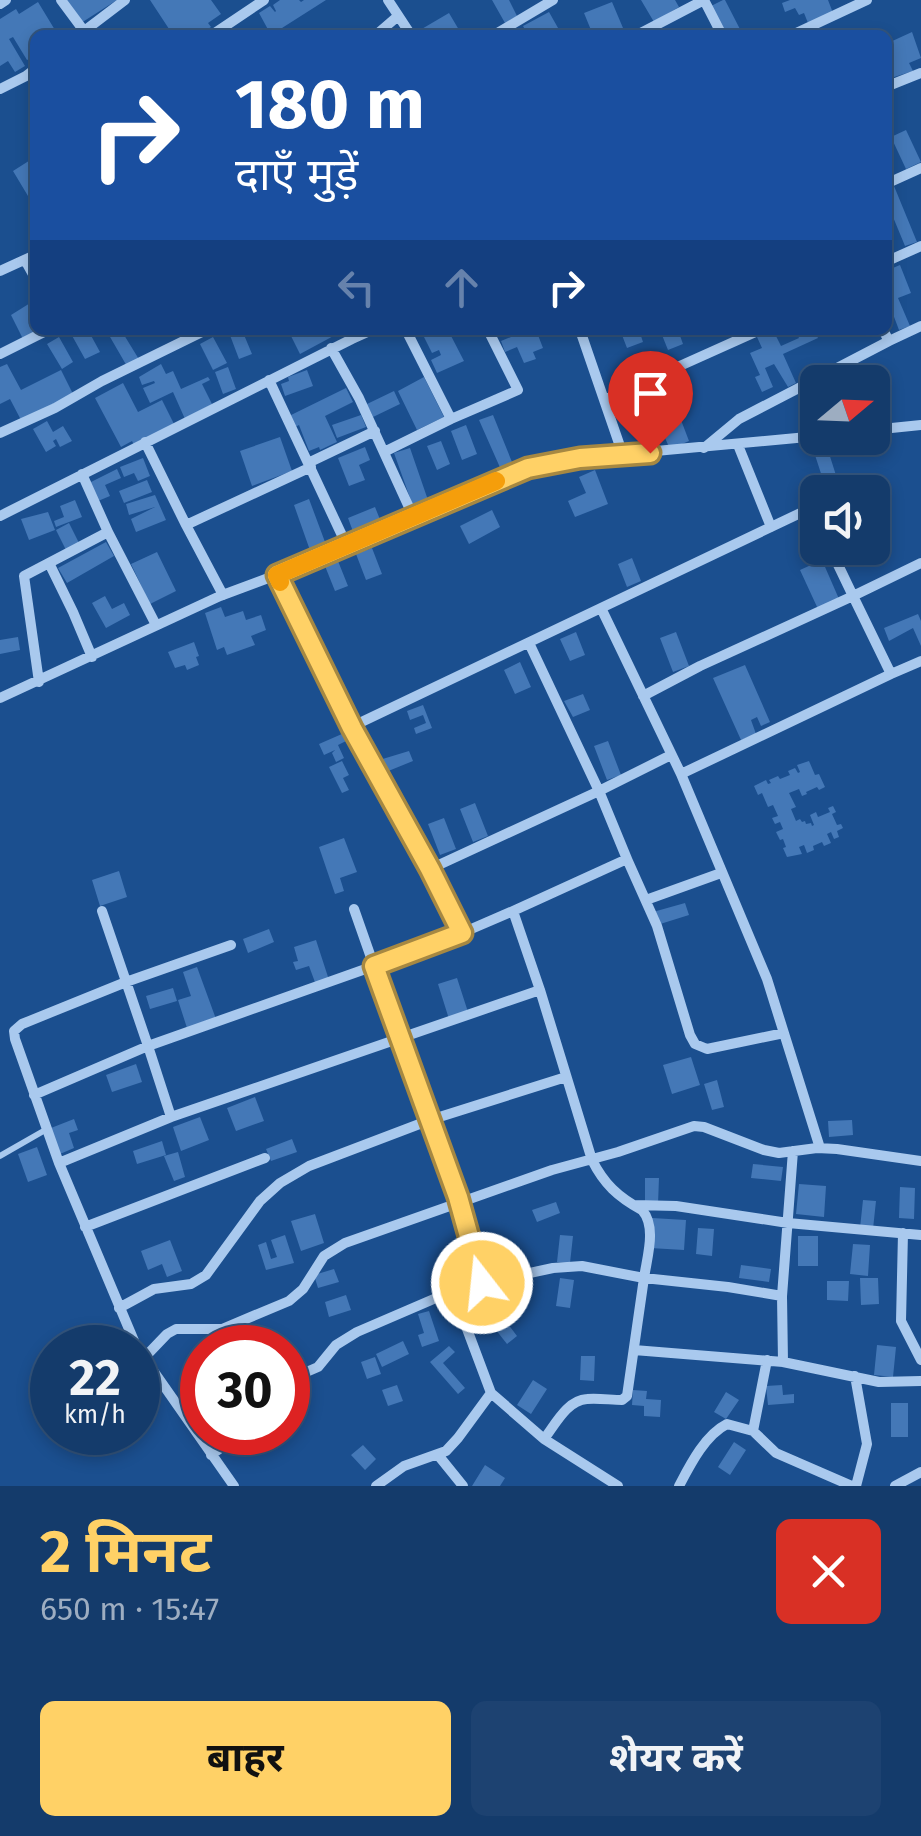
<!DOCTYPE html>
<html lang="hi">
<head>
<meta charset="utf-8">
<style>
	body { margin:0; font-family:"Fira Sans","Noto Sans Devanagari",sans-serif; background:#1d4271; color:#f1f3f6; height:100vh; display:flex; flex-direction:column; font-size:38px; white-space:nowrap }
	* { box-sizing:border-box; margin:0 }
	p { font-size:32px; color:#9dadc1 }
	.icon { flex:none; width:55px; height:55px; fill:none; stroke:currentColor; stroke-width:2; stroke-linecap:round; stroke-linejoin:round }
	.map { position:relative; height:1486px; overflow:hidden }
	.side { display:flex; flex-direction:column; background:#143b6b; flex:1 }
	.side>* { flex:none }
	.top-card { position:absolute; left:30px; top:30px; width:862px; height:305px; border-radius:15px; box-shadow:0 5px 15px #0003,0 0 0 2px #33557e; background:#1a4fa0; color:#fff; overflow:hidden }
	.needle { width:65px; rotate:71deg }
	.tools { position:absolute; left:800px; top:365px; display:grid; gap:20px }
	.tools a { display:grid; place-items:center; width:90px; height:90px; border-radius:15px; background:#143b6b; box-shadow:0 5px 15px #0003,0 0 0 2px #33557e; font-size:50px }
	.speed { position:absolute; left:30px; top:1325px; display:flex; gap:20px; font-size:50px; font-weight:700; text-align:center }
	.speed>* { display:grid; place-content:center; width:130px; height:130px; border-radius:50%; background:#143b6b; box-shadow:0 5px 15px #0003,0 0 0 2px #33557e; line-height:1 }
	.speed small { font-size:25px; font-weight:400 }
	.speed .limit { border:15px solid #d22; background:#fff; color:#111 }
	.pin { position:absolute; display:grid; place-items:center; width:85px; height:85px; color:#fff; margin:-102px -42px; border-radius:50% 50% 50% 0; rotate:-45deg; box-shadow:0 0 10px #0007 }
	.pin .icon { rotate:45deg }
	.me { position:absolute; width:110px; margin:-55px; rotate:344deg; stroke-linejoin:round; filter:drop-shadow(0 0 8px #0008) }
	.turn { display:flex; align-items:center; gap:35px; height:210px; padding:0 40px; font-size:45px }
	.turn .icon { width:130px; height:130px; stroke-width:2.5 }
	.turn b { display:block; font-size:70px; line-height:85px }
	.lanes { display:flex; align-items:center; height:95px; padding:0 40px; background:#0003; justify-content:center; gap:50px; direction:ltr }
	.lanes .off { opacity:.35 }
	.round { display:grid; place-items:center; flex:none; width:105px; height:105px; border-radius:15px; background:#1d4271 }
	.headline { display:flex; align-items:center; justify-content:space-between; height:170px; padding:0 40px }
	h1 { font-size:60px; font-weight:700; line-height:75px; color:#ffd166 }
	.cta { display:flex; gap:20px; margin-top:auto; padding:20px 40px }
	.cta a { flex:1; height:115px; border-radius:15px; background:#ffd166; color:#111; font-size:40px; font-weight:700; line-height:115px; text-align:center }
	.cta a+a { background:#1d4271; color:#f1f3f6 }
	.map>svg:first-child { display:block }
	.building { fill:#4478b7 }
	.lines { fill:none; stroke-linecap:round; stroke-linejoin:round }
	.service { stroke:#a9c9ee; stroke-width:6 }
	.minor { stroke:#a9c9ee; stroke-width:10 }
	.route-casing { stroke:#a68842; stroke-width:25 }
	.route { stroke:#ffd166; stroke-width:18 }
	.slow { stroke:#f59e0b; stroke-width:18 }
</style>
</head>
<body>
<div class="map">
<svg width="921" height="1486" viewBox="0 0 921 1486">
	<rect width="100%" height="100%" fill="#1b4f8f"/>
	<!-- building -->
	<path class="building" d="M66,0H117L81,23Z
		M150,0H211L221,14L208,23L211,27L199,35H173Z
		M280,0H299L301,2L304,0H326L271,35L259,13L270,6L275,12L276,11L273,5Z
		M492,0H509L517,16L505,23Z
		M641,0H675L679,7L654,22Z
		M723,0H725L743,35H725L711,6Z
		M790,0H828L833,13L808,23L804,13L799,15L795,8L785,12L782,3Z
		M38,2L58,35H35V56L27,60L13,37L9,39L25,66L15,72L8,61L0,66V19L16,9L19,14Z
		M612,2L623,28L605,35H593L584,13Z
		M549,12L562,35H528L523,26Z
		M449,13L462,35H423L420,30Z
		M912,32L921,58L909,63L913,71L888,79V43Z
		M906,130L921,162L906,169L891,137Z
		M35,157V191L28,196L13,171Z
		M894,186L917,242L905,246L893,217L888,220V189Z
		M900,265L911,293L898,298L910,326L899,330L888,301V276L890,275L888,270Z
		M35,300V331L28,322L35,335L24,341L11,315Z
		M73,330H88L100,352L85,359L70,332Z
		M106,330H121L140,361L128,368Z
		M228,330H242L252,354L239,359Z
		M288,330H338L339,333L300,354Z
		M415,330H448L464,361L437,373L431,360L441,355L439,350L432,353L422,333L417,335Z
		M528,330H536L543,348L533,352L536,359L524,363L517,347L505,352L501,341Z
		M620,330H639L643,342L627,348Z
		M660,330H678L683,344L668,350Z
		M773,330L781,346L799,338L795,330H814L818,338L783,354L796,383L788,387L774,364L765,368L773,387L762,392L755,377L760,375L750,353L762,348L757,337Z
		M59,337L73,362L62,369L47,344Z
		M213,337L227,363L213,370L200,344Z
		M7,364L21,390L61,370L73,394L21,420L10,399L0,404V367Z
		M161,364L166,374L173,371L181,389L208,377L210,380L202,384L212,404L185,419L173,392L150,403L143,388L155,383L154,381L142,385L139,377Z
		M867,365L881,401L872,405V382H855L851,371Z
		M228,367L236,389L223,394L215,372Z
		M307,370L313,386L285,396L281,384L289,381L288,377Z
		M424,377L444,417L417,430L398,391Z
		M123,383L138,412L162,400L174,424L134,445L132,441L121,447L95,398Z
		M346,388L353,402L325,416L337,442L320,450L319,447L309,451L299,425L295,427L289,416Z
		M663,388L669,401L673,399L689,441L670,449L665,438L655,443L634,396L649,389L651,393Z
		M394,391L400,404L373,417L367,404Z
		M361,415L366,427L337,438L332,425Z
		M493,415L514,467L502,472L479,420Z
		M47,421L53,432L63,426L72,441L60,447L56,439L53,441L56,446L46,452L33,429Z
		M466,425L477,454L462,460L451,431Z
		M280,437L292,471L252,486L240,451Z
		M441,441L450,464L437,470L427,446Z
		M365,447L370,460L359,465L365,480L349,486L338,458Z
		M827,447L841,491L836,492H827L814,452Z
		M410,448L429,503L414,509L394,453Z
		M143,458L150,476L138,481L134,473L124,477L120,467Z
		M117,469L121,478L105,485L110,496L98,501L89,483Z
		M595,470L608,504L575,517L568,501L586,493L579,477Z
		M147,480L152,492L124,503L119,491Z
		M155,495L166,520L136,532L131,519L155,507L129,515L126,504Z
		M309,499L328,550L312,556L294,505Z
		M75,500L82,517L56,527L54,521L64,517L60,506Z
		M375,507L383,527L355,537L348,518Z
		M492,510L500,527L469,544L460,526Z
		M48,512L55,530L29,540L21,519Z
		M69,523L79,543L66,550L56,530Z
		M106,542L114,556L67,583L58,568Z
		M372,548L382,574L366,580L356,554Z
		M157,552L176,591L150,604L131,564Z
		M632,558L641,581L627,587L618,564Z
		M822,560L839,599L818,609L800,570Z
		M338,561L348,586L335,591L325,566Z
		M105,596L112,609L124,603L130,615L106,628L92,603Z
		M221,607L225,617L243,611L246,620L261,615L266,630L251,636L255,645L227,655L224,647L217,650L205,613Z
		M918,614L921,621V646L913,628L889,641L884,628Z
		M576,632L585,655L570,661L560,639Z
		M676,632L689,666L673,672L660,638Z
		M18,637L20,650L0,654V640Z
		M194,642L199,656L196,657L199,665L187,670L185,665L175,668L168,652Z
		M520,662L531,687L515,694L504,670Z
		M745,665L770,722L761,726L757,717L751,720L756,734L741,740L713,678Z
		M583,694L590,710L573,717L564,701Z
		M423,705L432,728L416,734L414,728L426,723L423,715L410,720L407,711Z
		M351,730L354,737L338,745L344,758L336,762L332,753L335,750L324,755L319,744Z
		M608,741L621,775L607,780L594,746Z
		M409,751L413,761L381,774L376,761Z
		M342,761L349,775L343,778L349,790L342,793L329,767Z
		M809,761L815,775L819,774L825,787L819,790L817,787L806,792L807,794L802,796L799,789L789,793L796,807L791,809L796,821L800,819L802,822L805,821L806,824L811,823L812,826L814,825L810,815L816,812L818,817L830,812L828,808L833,806L836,812L832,814L837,825L841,824L843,828L837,831L839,837L834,839L831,832L827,834L831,843L824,846L822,842L813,846L814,850L807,853L804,845L799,847L802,854L787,857L783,848L786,847L783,839L780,840L776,832L783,829L780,822L775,824L772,818L778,816L773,805L768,807L762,793L758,795L754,786L766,780L768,784L771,783L769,780L778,776L780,779L790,775L788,771L795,768L798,773L800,772L797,765Z
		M475,803L488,836L473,842L460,809Z
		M444,818L456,849L440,855L428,824Z
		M344,838L357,872L340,878L344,891L335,894L319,847Z
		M119,871L127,897L100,906L92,880Z
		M685,903L689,915L657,925L653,912Z
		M269,929L274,942L248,953L243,939Z
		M316,940L329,980L316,985L309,966L296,970L293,962L298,961L294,947Z
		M197,967L216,1019L187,1028L178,1000L191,996L183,972Z
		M457,978L468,1012L449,1019L438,984Z
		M173,988L177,1001L150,1009L146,996Z
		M691,1057L700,1085L672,1094L663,1065Z
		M136,1064L142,1082L112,1092L106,1075Z
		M717,1080L724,1107L712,1110L704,1084Z
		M255,1097L264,1121L236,1131L227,1108Z
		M200,1117L209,1140L181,1151L173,1127Z
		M74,1119L78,1130L69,1133L74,1148L60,1154L51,1128Z
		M852,1120L853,1135L829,1137L828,1121Z
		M292,1139L297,1152L271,1161L266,1149Z
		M162,1141L166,1155L137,1164L133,1151Z
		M37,1147L47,1175L28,1182L18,1154Z
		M178,1152L185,1177L174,1181L164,1156Z
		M753,1164L783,1167L781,1181L751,1178Z
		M645,1178H659L658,1204H645Z
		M799,1184L826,1186L824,1217L796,1214Z
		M900,1187L915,1188L914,1219L899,1218Z
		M863,1200L876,1201L873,1229L860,1228Z
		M556,1202L560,1213L537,1222L532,1210Z
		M315,1214L324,1243L301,1251L291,1221Z
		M652,1218L686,1220L684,1250L650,1248Z
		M698,1228L714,1229L712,1256L696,1254Z
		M285,1235L294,1263L266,1270L258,1245L266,1242L271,1259L277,1257L271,1240Z
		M560,1235L573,1236L570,1263L557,1262Z
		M798,1236H818V1266H798Z
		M170,1240L182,1271L167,1277L162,1264L148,1270L141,1251Z
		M853,1244L870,1245L868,1276L850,1274Z
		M741,1265L771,1269L769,1282L739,1278Z
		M334,1269L339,1282L318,1288L314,1275Z
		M560,1278L574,1280L570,1308L556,1306Z
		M860,1278H878L879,1304L861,1305Z
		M827,1281H849L848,1301L827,1300Z
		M346,1295L351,1310L329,1317L325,1302Z
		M429,1311L439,1341L422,1347L418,1335L424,1333L418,1314Z
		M499,1312L517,1336L507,1344L488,1320Z
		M403,1341L409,1354L382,1367L376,1354Z
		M877,1345L896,1347L893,1377L874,1375Z
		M449,1346L455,1352L443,1363L465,1388L458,1394L430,1362Z
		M581,1356H595L594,1381L580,1380Z
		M375,1357L381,1374L367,1379L361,1362Z
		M533,1380L547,1389L531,1414L517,1405Z
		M397,1385L403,1401L388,1406L382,1390Z
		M782,1385L783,1395L794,1394V1403L768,1405L766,1386Z
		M633,1390L647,1391L646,1399L661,1400L660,1417L644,1416V1406L632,1405Z
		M726,1392L739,1400L726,1419L714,1412Z
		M891,1403H908V1437H891Z
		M734,1442L746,1450L730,1475L718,1467Z
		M363,1445L376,1459L365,1470L351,1455Z
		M485,1465L505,1478L500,1486H472Z"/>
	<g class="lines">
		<!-- service -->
		<path class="service" d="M0,1156L47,1129"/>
		<!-- minor -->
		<path class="minor" d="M61,0L87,35
			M388,0L411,35
			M704,0L722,35
			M0,4L6,0
			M79,35L125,0
			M212,35L264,0
			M376,35L398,16
			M494,35L553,0
			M637,35L704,0
			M792,35L867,0
			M888,86L921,73
			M0,89L26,76L35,69
			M888,183L921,168
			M892,259L921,246
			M25,260L35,278
			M0,271L35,255
			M348,330L352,339L372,330
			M580,330L623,455
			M889,341L921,326
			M331,348L359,398L413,516
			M0,354L48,330
			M269,380L347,546
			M604,400L760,330
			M451,419L518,390L488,330
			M872,430L921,425
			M0,433L55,408L102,381L206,330
			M145,442L186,525
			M738,445L771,527
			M704,448L739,419L889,341L883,330
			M384,452L451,419L406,330
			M308,463L375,431
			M0,516L352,339
			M108,532L156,625
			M830,548L853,596L921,563
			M49,563L73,612L92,657
			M277,575L351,727L430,869L462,933L374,966L458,1197L483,1283L457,1289L357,1332L336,1345L318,1367L288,1380
			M223,595L186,525L311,467
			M601,608L811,508L818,520
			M529,643L599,791L627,859
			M39,682L24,576L108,532L82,474
			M643,696L700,666L853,596L891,674L921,661
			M0,698L220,596L303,565L528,468L580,458L818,436
			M351,727L601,608L681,774L767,979L820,1148
			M681,774L891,674
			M430,869L599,791L671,755
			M646,900L721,873
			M102,911L148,1046L374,966L354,909
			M513,911L627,859L657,926L690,1035L695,1044L707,1049L784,1033
			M462,933L513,911L540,990L592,1160C604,1184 618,1197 642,1210C657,1227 647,1257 644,1278L582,1266L553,1268L483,1283
			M34,1095L148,1046L171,1117
			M59,1163L171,1117L540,990
			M634,1205L676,1206L788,1223L921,1235
			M85,1227L265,1158
			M903,1233L901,1321L921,1360
			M782,1296L793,1151
			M119,1308L154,1289L191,1284L206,1275L260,1201L280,1183L309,1166L430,1120L566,1077
			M137,1348L59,1163L15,1039L14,1031L22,1024L126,982L231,945
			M143,1356L234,1486
			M144,1358L167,1334L176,1329H222L289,1301L303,1289L324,1256L345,1243L552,1170L618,1152L694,1126L704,1127L764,1150L779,1153L817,1148L837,1149L921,1161
			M767,1360L753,1431L776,1453L852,1486
			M783,1362L879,1382L921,1381
			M855,1376L867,1444L856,1486
			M491,1393L544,1439L618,1486
			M544,1439C555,1425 567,1400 587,1399C599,1398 611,1400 622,1400L627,1396L644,1278L728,1287L782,1296L783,1362L634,1350
			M211,1455L243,1432
			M438,1455L463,1486
			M376,1486L404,1466L446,1451L458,1438L491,1393L467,1329L457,1289
			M679,1486C690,1465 705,1435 727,1424L753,1431
			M895,1486L921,1472"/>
	</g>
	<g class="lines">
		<!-- route casing -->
		<g class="route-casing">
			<path id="route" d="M482,1283L458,1197L374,966L462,933L430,869L352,728L277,575L528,468L580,458L650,453"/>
		</g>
		<!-- route -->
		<use href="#route" class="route"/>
		<!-- slow -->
		<path class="slow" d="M280,582L277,575L496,481"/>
	</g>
</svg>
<div class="tools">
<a><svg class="needle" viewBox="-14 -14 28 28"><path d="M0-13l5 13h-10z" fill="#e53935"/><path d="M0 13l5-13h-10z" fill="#9dadc1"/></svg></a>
<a><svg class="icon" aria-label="sound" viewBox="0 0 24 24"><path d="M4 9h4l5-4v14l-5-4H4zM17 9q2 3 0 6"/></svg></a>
</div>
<div class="speed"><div>22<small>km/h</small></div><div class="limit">30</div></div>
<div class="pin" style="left:650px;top:453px;background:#d93025"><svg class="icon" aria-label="arrive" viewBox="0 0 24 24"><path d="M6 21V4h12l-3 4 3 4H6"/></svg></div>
<svg class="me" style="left:482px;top:1283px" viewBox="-20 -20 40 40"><circle r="17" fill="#ffd166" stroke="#fff" stroke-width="3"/><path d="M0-11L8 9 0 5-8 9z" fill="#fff"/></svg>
<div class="top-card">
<div class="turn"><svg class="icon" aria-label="right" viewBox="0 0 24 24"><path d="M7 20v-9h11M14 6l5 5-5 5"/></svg><div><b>180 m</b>दाएँ मुड़ें</div></div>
<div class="lanes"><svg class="icon off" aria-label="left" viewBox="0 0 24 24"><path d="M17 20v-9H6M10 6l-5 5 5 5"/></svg><svg class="icon off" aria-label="ahead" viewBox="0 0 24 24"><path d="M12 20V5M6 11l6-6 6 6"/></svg><svg class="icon" aria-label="right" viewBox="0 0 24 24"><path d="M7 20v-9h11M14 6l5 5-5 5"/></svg></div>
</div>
</div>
<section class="side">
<div class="headline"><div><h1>2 मिनट</h1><p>650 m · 15:47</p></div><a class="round" style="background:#d93025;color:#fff"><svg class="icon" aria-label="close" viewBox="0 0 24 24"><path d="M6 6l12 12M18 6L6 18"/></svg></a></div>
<div class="cta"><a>बाहर</a><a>शेयर करें</a></div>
</section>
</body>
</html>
